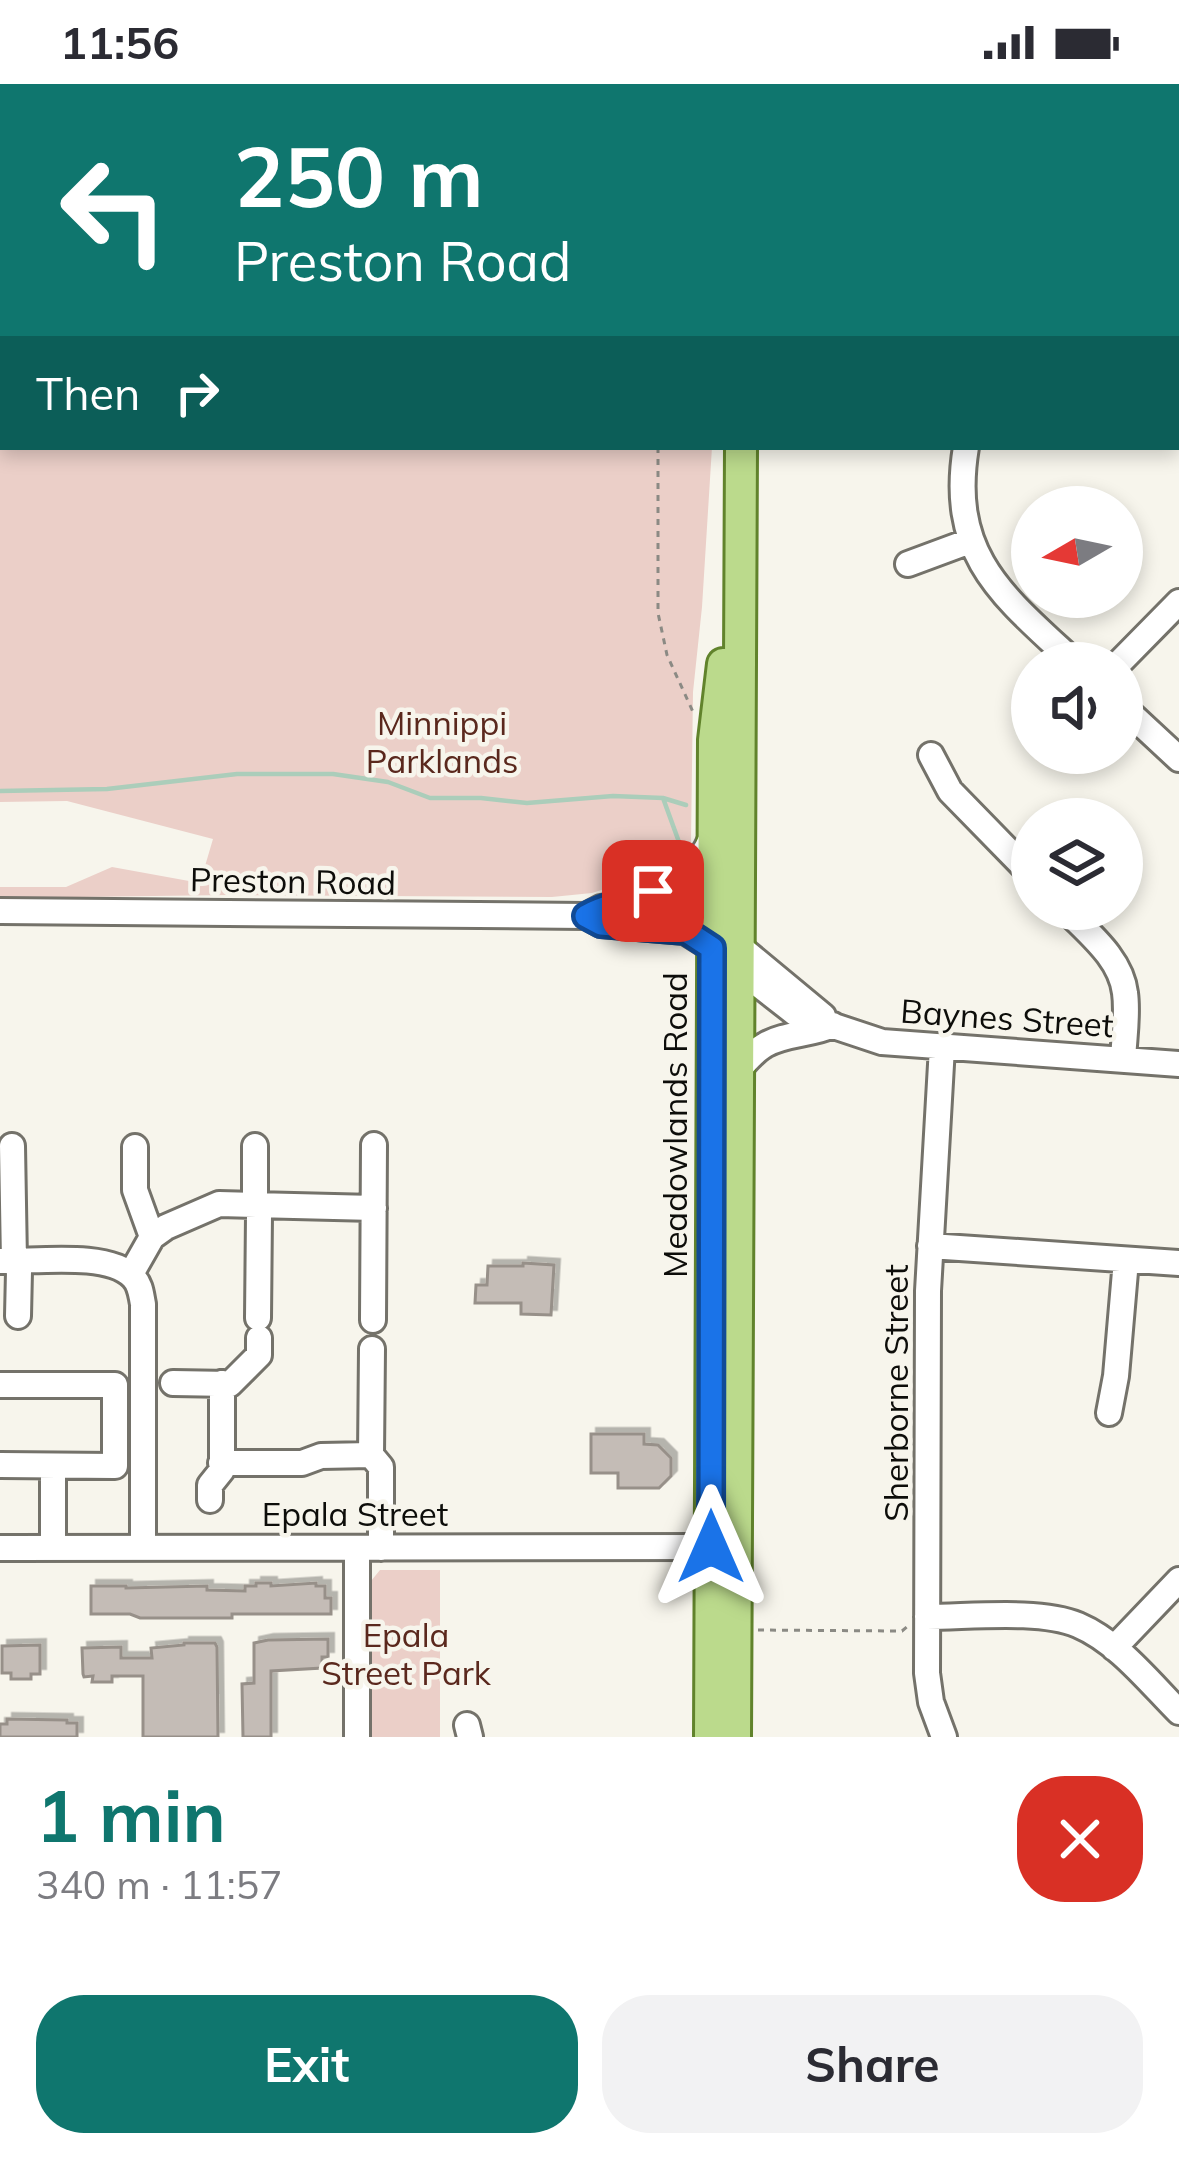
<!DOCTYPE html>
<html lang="en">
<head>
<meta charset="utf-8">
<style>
	body { margin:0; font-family:Mulish,sans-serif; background:#f2f2f3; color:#2b2b33; height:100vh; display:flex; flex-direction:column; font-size:45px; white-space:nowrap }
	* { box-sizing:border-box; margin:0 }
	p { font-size:39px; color:#7c7c81 }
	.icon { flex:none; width:66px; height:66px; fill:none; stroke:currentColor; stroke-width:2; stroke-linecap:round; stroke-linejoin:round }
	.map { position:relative; height:1653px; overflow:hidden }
	.sheet { display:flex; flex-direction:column; background:#fff; flex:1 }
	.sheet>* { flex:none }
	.guide { position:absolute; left:0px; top:0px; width:1179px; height:366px; box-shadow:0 6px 18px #0003; background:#0f766e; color:#fff; overflow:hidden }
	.needle { width:78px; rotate:261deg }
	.buttons { position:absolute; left:1011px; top:402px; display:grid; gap:24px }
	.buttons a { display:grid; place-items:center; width:132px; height:132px; border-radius:50%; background:#fff; box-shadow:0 6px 18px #0003; font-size:60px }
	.pin { position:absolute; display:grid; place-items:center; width:102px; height:102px; color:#fff; margin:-51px; border-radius:24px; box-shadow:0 6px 18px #0006 }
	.me { position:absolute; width:132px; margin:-66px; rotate:0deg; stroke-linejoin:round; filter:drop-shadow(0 0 9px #0008) }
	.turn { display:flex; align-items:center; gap:42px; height:252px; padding:0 36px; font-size:54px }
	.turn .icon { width:156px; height:156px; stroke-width:2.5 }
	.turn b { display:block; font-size:84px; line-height:102px }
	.then { display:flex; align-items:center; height:114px; padding:0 36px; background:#0003; gap:24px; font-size:45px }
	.round { display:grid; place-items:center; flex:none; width:126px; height:126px; border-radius:48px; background:#f2f2f3 }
	.headline { display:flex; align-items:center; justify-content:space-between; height:204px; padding:0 36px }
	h1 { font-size:72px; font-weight:700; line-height:90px; color:#0f766e }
	.primary-button { display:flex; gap:24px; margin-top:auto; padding:24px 36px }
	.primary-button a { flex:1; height:138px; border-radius:48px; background:#0f766e; color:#fff; font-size:48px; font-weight:700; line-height:138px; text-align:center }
	.primary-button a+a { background:#f2f2f3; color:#2b2b33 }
	.status { display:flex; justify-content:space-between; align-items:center; height:84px; padding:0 60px; background:#fff; direction:ltr }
	.status svg { height:33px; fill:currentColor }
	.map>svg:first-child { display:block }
	.green { fill:#ebcfc8 }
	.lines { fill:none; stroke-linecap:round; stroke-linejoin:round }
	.stream { stroke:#abcdba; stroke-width:4.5 }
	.building { fill:#c4bcb6; stroke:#979089; stroke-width:3; filter:url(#shadow) }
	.minor-casing { stroke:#74726a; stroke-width:30 }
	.major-casing { stroke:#61832c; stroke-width:36 }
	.path { stroke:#8b8a84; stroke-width:3; stroke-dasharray:6 6; stroke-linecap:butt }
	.minor { stroke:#fff; stroke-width:24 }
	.major { stroke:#bbda8c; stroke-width:30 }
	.route-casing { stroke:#114b97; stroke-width:30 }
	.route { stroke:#1a73e8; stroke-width:21 }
	.labels { text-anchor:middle; stroke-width:9; stroke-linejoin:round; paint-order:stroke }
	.park-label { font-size:33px; fill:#5a281d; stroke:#f7f5ec }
	.street-label { font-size:33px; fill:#0d0d0a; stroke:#f7f5ec }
</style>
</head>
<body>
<div class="status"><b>11:56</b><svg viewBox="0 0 49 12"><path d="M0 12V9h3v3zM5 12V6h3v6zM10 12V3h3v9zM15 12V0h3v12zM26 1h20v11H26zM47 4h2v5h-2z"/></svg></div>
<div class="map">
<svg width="1179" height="1653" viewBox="0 0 1179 1653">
	<defs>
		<filter id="shadow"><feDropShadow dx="5.5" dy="-5.5" stdDeviation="0" flood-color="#0004"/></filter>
	</defs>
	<rect width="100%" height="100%" fill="#f7f5ec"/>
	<!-- green -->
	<path class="green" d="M0,0H618V3H3V363H712L702,523L693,608L691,758L690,769L684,776L652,790L592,809L552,813L230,811L0,814V803H66L112,783L200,799L213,755L67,717L0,718Z
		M380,1486H440V1653H371V1497Z"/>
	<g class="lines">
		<!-- stream -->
		<path class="stream" d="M0,707L107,705L237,690H333L388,698L430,714H481L527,719L613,712L663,714L686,721
			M663,714L683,769"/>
	</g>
	<!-- building -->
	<path class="building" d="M523,1179L554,1181L551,1231L521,1230V1219H475L476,1201H487L488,1182H523Z
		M591,1350H644V1360L658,1361L671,1374V1392L659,1404H618V1389H591Z
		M256,1499H271V1502L316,1499V1502H325V1514H331V1530H232V1534H140L130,1530H91V1502H126V1504L207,1502V1506L245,1507V1502H256Z
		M328,1555V1573H322V1584L271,1587V1653H243L242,1600L254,1599V1559L268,1556Z
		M184,1559H215L217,1563L218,1653H143V1592H112V1598H92L93,1592L84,1593L83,1590L82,1564L121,1563V1574H152L151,1564L184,1561Z
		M40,1561V1590H31V1595H11V1589H2V1562Z
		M7,1635L67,1636V1639H77V1653H0V1640H7Z"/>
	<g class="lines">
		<!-- minor casing -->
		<g class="minor-casing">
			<path id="minor" d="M1001,3L1003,0
				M1176,270L1179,271
				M966,363C948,472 1003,512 1075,579
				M908,480L970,457
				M1119,579L1179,518
				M1122,622L1179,675
				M931,671L950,707L1032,791
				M630,818C669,800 694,796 712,753
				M1065,825C1088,849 1121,874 1125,909C1128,930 1124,954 1123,976
				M0,827L586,832L601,840L685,847L712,864L795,929L882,958L1179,980
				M586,832L601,824L628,819L684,828L712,840L823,932
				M942,963L928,1207L927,1589L931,1618L944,1653
				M736,988C745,979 754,967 765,961C785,949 812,951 833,941
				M12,1062L14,1177L19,1187L18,1232
				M255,1062V1120L259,1131L258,1234
				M135,1063V1106L152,1153
				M930,1162L1179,1179
				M0,1177C35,1178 108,1167 133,1193C141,1201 141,1211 143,1220V1464
				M131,1190L152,1153L166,1143L219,1120L374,1124
				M373,1236L374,1061
				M173,1299L230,1300L259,1271V1254
				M0,1301H115V1382L0,1381
				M1109,1329L1116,1292L1126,1176
				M371,1371L381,1383V1464
				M221,1379H302L321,1372L371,1371L372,1265
				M210,1416V1401L222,1386V1299
				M0,1464L711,1463
				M53,1464V1382
				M927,1533C970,1533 1040,1525 1078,1541C1118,1558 1149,1598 1179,1628
				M1114,1564L1179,1496
				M467,1641L470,1653
				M357,1653V1464"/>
		</g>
		<!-- major casing -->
		<g class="major-casing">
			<path id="major" d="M742,3V0
				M710,1653L714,656L723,580
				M735,1653L741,363"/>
		</g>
		<!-- path -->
		<path class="path" d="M357,3L359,0
			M639,3V0
			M0,139H3
			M658,363V529L667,571L694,630
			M758,1546L902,1547L908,1542"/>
		<!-- minor -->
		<use href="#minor" class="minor"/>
		<!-- major -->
		<use href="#major" class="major"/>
	</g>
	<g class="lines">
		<!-- route casing -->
		<g class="route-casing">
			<path id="route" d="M653,807C630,818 607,820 586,832L601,840L686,847L712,864L711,1463"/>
		</g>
		<!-- route -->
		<use href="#route" class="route"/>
	</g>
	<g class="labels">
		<!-- park labels -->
		<g class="park-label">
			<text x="442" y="651">Minnippi<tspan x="442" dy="38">Parklands</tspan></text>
			<text x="406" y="1563">Epala<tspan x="406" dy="38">Street Park</tspan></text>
		</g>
		<!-- street labels -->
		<g class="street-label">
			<text transform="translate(293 797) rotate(1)" y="12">Preston Road</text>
			<text transform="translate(1007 934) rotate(4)" y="12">Baynes Street</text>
			<text transform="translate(675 1041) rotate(-90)" y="12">Meadowlands Road</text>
			<text transform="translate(896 1309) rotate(-90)" y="12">Sherborne Street</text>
			<text x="355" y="1442">Epala Street</text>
		</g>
	</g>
</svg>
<div class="buttons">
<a><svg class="needle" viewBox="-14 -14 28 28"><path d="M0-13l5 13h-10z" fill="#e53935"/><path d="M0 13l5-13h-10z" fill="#7c7c81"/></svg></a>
<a><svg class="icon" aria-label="sound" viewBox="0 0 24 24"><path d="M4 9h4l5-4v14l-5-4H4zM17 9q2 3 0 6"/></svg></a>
<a><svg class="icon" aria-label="layers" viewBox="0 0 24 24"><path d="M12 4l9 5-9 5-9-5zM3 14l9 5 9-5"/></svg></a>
</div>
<div class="pin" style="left:653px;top:807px;background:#d93025"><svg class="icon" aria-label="arrive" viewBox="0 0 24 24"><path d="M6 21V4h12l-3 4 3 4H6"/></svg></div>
<svg class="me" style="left:711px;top:1463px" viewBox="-20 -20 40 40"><path d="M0-17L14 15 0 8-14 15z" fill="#1a73e8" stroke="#fff" stroke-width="4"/></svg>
<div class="guide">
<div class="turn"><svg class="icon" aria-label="left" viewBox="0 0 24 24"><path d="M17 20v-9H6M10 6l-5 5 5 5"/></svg><div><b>250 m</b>Preston Road</div></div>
<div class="then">Then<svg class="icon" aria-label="right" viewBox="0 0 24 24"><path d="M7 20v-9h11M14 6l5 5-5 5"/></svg></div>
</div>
</div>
<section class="sheet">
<div class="headline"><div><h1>1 min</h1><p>340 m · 11:57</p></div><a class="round" style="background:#d93025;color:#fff"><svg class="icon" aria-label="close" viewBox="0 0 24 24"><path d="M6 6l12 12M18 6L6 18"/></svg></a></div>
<div class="primary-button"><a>Exit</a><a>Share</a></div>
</section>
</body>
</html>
